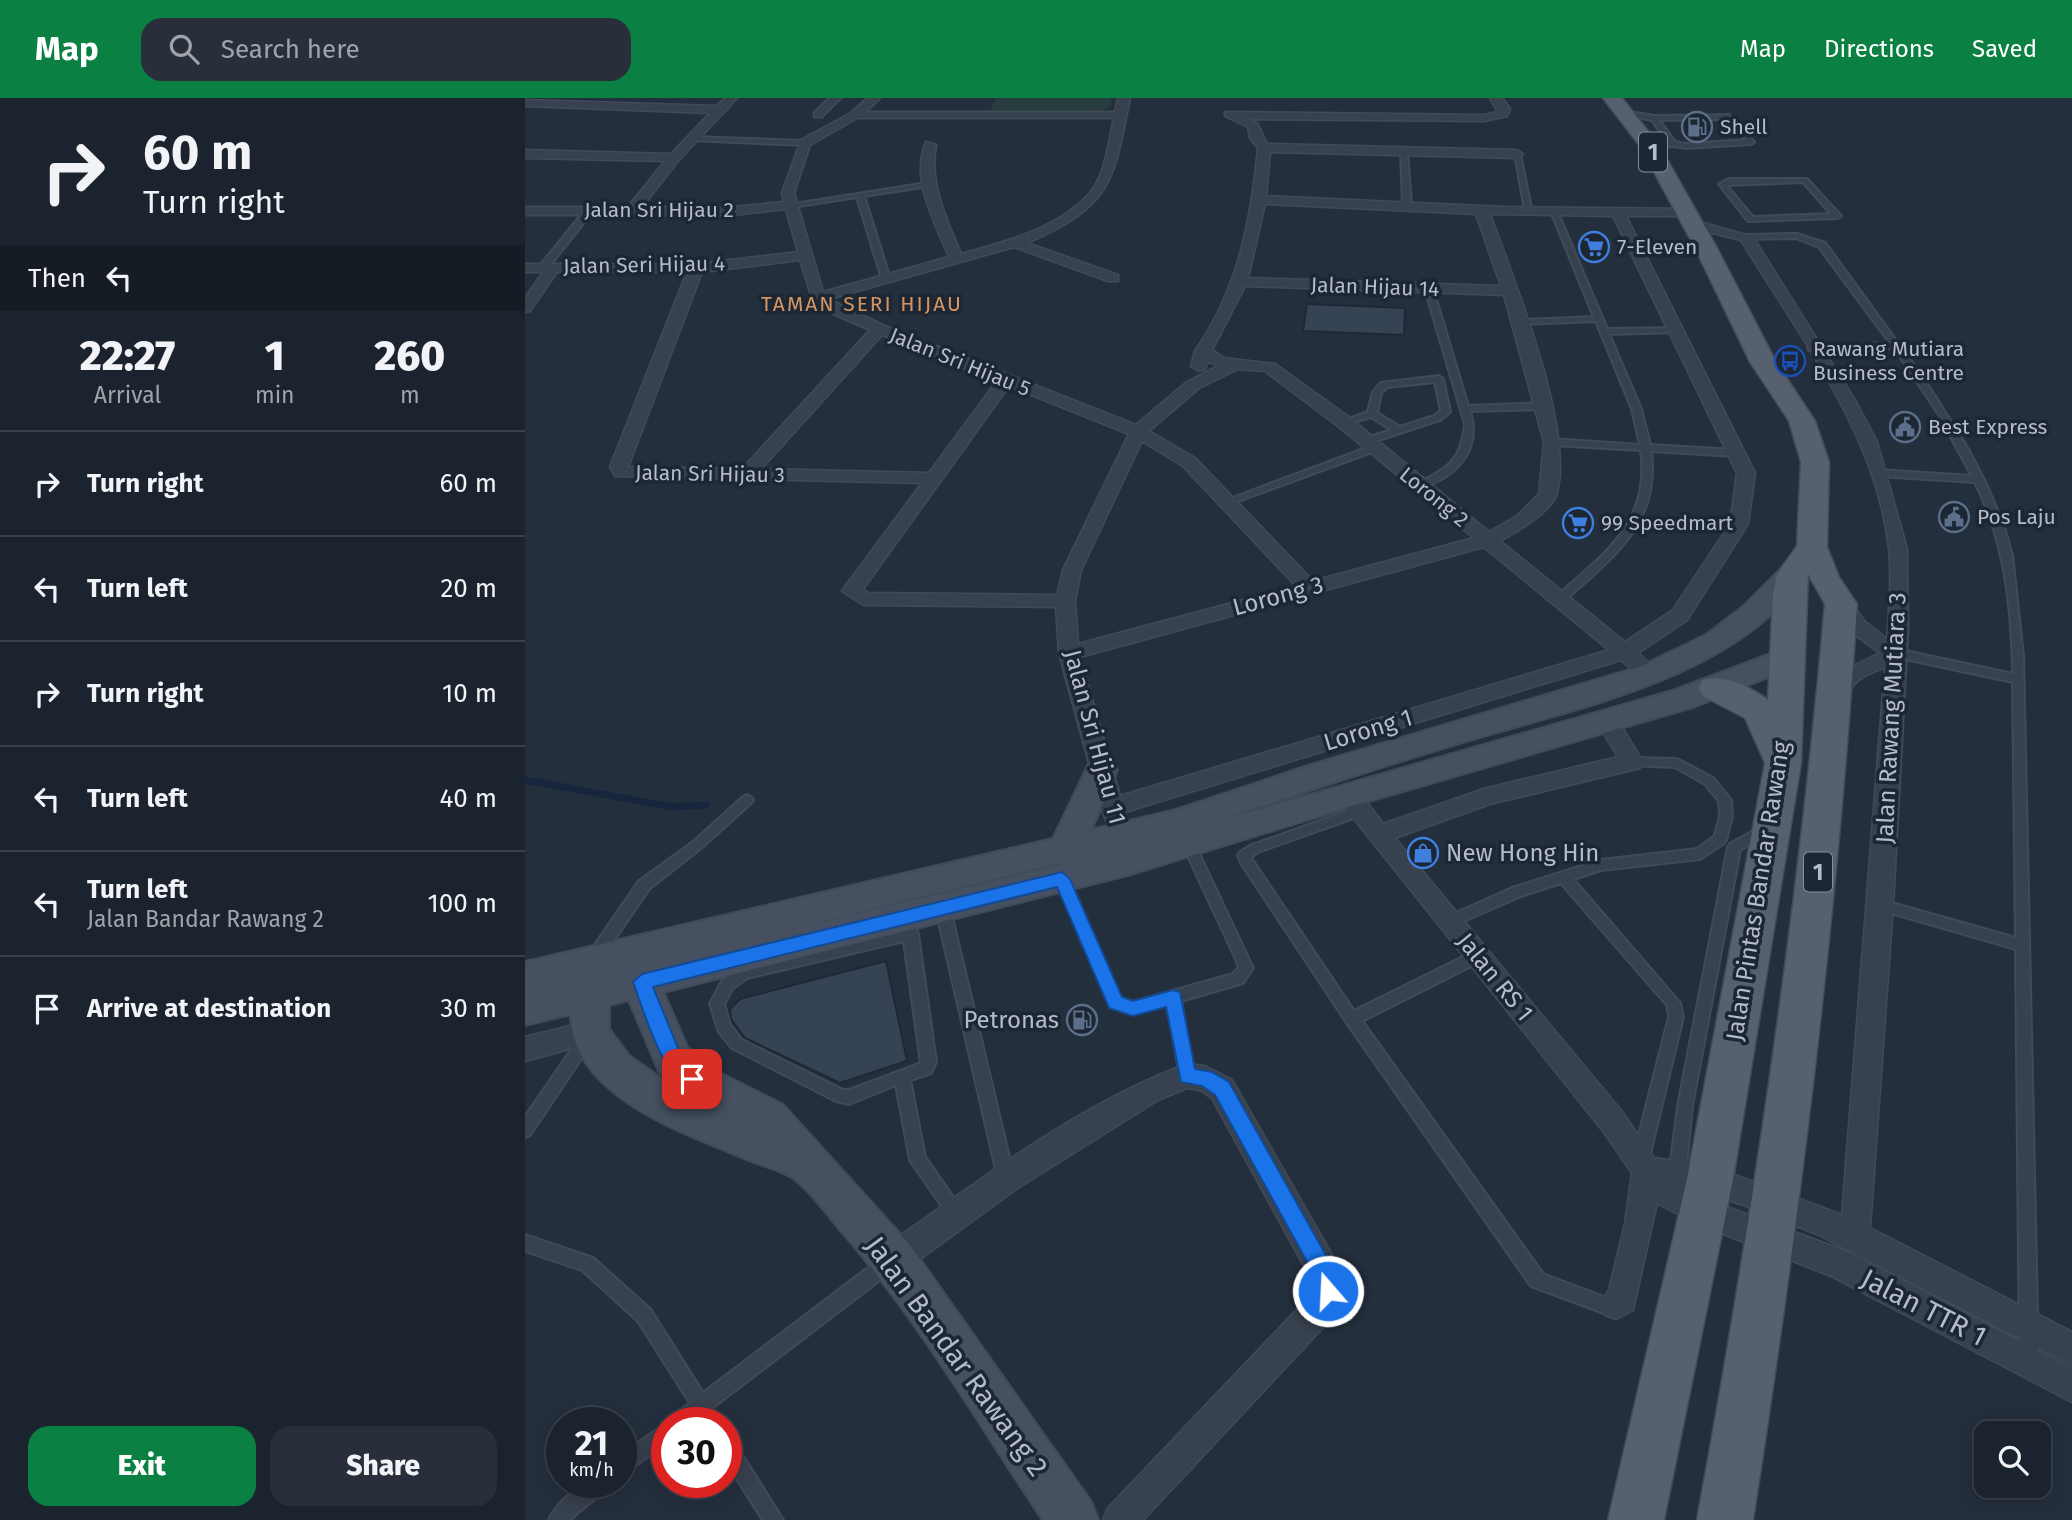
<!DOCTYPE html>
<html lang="en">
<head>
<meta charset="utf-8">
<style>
	body { margin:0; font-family:"Fira Sans",sans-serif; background:#282f3a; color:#f1f3f6; height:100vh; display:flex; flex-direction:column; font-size:26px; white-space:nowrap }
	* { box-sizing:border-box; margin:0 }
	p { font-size:23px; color:#a0a4aa }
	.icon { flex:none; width:38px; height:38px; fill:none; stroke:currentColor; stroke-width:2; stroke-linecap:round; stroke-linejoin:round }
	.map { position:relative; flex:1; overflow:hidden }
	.panel { display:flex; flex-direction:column; background:#1b232e; width:525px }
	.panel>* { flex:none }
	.hud { background:#1b232e; color:#f1f3f6; overflow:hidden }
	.fabs { position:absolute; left:1449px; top:1323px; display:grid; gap:14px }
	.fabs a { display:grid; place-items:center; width:77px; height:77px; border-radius:14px; background:#1b232e; box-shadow:0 4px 18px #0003,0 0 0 2px #39404a; font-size:35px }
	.speed { position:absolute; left:21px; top:1309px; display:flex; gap:14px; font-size:35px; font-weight:700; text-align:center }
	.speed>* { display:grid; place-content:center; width:91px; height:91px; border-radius:50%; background:#1b232e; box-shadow:0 4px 18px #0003,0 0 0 2px #39404a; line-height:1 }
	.speed small { font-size:18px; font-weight:400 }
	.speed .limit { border:10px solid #d22; background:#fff; color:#111 }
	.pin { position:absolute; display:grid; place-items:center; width:60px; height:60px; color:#fff; margin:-30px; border-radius:14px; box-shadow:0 4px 10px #0006 }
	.me { position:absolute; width:77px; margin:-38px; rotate:341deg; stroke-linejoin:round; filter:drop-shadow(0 0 5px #0008) }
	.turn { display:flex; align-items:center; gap:24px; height:147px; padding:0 28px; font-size:32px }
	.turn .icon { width:91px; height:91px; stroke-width:2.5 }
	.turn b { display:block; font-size:49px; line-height:60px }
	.then { display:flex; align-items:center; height:66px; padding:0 28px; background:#0003; gap:14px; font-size:26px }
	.eta { display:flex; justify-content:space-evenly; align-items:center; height:119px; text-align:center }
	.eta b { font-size:42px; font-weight:800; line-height:49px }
	.primary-button { display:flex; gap:14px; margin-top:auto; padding:14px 28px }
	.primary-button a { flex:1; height:80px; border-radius:21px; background:#0b8043; color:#fff; font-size:28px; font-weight:800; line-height:80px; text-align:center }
	.primary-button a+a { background:#282f3a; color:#f1f3f6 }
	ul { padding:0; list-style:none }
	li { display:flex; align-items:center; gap:21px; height:105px; padding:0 28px; border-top:2px solid #39404a }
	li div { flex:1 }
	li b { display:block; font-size:26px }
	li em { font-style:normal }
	header { display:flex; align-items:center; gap:42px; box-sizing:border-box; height:98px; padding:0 35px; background:#0b8043; color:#fff }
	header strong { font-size:33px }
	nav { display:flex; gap:38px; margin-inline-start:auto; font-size:24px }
	.search { width:490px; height:63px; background:#282f3a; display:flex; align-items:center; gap:18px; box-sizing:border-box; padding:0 24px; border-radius:21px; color:#a0a4aa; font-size:26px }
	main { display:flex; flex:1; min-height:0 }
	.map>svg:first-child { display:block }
	.green { fill:#263c3f }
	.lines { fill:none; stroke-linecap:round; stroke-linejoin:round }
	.stream { stroke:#17263c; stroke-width:7 }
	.building { fill:#364354; stroke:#1f2835; stroke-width:2 }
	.lane-casing { stroke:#414a57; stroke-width:4 }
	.street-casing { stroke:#414a57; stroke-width:3 }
	.secondary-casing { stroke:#414a57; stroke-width:4 }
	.primary-casing { stroke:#414a57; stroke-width:3 }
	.lane { fill:#38414e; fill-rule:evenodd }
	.street { fill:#38414e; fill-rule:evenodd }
	.secondary { fill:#465061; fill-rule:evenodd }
	.primary { fill:#56606e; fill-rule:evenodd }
	.route { fill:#1a73e8; stroke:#114b97; stroke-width:2 }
	.labels { text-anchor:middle; stroke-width:7; stroke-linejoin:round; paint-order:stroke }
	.far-poi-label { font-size:21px; fill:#b4bcc9; stroke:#1d2633; text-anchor:start }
	.far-street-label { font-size:21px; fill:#b4bcc9; stroke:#1d2633 }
	.far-neighbourhood-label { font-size:21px; letter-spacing:2px; fill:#d59563; stroke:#1d2633 }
	.shield { fill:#1d2633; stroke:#878f9c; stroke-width:2 }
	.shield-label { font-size:23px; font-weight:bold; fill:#b4bcc9 }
	.street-label { font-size:24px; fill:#b4bcc9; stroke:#1d2633 }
	.poi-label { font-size:24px; fill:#b4bcc9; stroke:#1d2633; text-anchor:start }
	.near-street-label { font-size:28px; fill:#b4bcc9; stroke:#1d2633 }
</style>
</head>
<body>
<header>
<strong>Map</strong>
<div class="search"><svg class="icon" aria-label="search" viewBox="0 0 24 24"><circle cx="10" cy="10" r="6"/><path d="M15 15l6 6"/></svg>Search here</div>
<nav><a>Map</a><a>Directions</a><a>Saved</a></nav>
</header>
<main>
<section class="panel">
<div class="hud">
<div class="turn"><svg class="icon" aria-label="right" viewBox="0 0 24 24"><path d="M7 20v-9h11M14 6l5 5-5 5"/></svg><div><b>60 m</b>Turn right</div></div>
<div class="then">Then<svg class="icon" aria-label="left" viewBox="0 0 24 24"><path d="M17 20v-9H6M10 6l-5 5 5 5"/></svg></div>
</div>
<div class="eta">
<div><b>22:27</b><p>Arrival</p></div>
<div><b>1</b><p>min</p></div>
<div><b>260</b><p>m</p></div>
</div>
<ul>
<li><svg class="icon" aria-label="right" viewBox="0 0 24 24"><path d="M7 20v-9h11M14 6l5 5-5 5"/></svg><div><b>Turn right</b></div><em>60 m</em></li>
<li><svg class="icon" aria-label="left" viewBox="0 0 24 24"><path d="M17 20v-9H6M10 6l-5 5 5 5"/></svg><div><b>Turn left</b></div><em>20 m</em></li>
<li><svg class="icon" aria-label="right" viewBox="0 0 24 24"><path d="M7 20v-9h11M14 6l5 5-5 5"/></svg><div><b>Turn right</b></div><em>10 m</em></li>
<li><svg class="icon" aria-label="left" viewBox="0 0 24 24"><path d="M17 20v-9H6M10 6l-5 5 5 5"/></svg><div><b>Turn left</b></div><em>40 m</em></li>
<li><svg class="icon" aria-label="left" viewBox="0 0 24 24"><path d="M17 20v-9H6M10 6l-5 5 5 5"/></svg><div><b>Turn left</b><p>Jalan Bandar Rawang 2</p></div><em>100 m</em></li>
<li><svg class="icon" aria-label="arrive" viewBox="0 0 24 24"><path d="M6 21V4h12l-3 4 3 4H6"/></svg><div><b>Arrive at destination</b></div><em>30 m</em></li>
</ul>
<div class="primary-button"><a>Exit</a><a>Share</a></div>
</section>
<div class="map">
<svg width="1547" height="1422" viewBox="0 0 1547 1422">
	<rect width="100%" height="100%" fill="#242f3e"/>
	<!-- green -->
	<path class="green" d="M471,0H586V8L576,13L465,14Z"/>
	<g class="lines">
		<!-- stream -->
		<path class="stream" d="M0,682L147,709L181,707"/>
	</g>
	<!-- building -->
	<path class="building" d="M782,206L880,210L879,237L778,233Z
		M361,863L382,963L315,985L220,940L206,921L205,911L215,901Z"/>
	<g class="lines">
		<!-- lane casing -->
		<g class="lane-casing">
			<path id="lane" d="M1099,13L1129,18L1204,17L1229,44L1226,46L1161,50L1148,48L1124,49L1121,47L1122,46L1143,44L1127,22L1097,16ZM1202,21L1221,42L1161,46L1150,44L1134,22Z
				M167,39L280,43L283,45L280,47L165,42V40Z
				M879,51L882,53L886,107L882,109L878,107L876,53Z
				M990,55L995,56L1007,115L1000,113Z
				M1204,81H1282L1316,118L1312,120L1223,123L1194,86ZM1278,84L1306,116L1228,119L1201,87Z
				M402,85L405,87L404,88L339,98L365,181L361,183L357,181L332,99L267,109L263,107Z
				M61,111L68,113L21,172H15V168Z
				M1025,111L1032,113L1082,231L1151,230L1155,232L1151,234L1084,236L1116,311L1125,347L1211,352L1216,355L1211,358L1126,353C1135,426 1088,459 1039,503L1035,504L1030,501L1031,499C1080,455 1126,425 1116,352L1027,347L1022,344L1027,341L1115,347L1107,311L1071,223L996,226L992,224L996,222L1069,219Z
				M1272,136L1300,145L1399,281L1443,351L1462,388L1478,426L1487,457L1498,558L1513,1264L1510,1270L1504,1273L1498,1270L1495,1264L1491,851L1356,812L1351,811L1349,807L1351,803L1356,802L1491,840L1488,584L1371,559L1366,555L1371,551L1488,576C1487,510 1480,444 1450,384L1354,378L1349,375L1354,372L1447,378L1413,315L1369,250L1284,252L1283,250L1287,248L1365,245L1294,149L1271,140L1221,141L1217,139L1221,137Z
				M901,189L908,191L943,308L1019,305L1023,308L1019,311L945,313C957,354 930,379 894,391L889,388L891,386C923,370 936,364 940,326L900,191Z
				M914,278L918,281L925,314L915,322L841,346L836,343L838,341L867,332L846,319L819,327L815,324L843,314L848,294L856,285ZM910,284L916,313L909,318L875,329L852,315L856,295L862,289Z
				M849,347L852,348V352L705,406H699L697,404Z
				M1107,660L1152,661L1188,680L1206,702L1207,719L1201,742L1199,745L1175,761L1076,772L1048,781L1155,905L1158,919L1124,1060L1121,1065L1116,1067L1111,1065L1108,1060L1144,919L1142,907L1036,785L996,798L925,829L920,828L918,824L920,820L987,790L1076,762L1172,751L1189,739L1195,719L1194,703L1180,686L1150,669L1103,667L1101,664L1103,661Z
				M222,697L226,699L228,702L226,705L176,750L124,791L73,865L68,867L63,865L61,861L63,857L114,783L168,744L218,699Z
				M836,708L840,710L842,713L840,716L733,754L726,759L728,763L829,913L948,854L953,852L958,854L960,858L958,862L837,923L1018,1176L1079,1199L1091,1198L1097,1200L1099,1206L1097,1212L1079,1215L1006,1188L822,925L716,765L713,757L715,754L725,748Z
				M1241,726L1245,728L1247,731L1245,734L1215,752L1167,1008L1160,1078L1157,1083L1152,1085L1147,1083L1144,1078L1153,1008L1203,749L1205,746Z
				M663,740L667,742L669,745L728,870L718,885L656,903L669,978L667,983L662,985L657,983L655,978L642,906L608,916L586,909L531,781L532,777H542L596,900L608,904L708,876L714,869L710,859L657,745L659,742Z
				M418,806L423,807L425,811L489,1080L486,1085L481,1087L476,1085L473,1080L411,811L413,807Z
				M384,825L389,826L393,836L411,964L406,975L385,982L400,1059L439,1115L437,1120L431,1123L425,1120L385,1062L371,987L324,1006L311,1003L207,950L194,934L185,906L197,883L213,871L378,832L379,826ZM379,843L396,965L324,992H318L217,942L205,927L199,906L207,891L222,880Z
				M63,933L68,935L70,939L68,943L5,1037L0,1039V1019L58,935Z
				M0,1137L68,1160L125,1211L178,1295L356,1160L362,1158L368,1160L370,1166L368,1172L187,1310L196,1325H177L174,1320L168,1325H144L147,1319L165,1305L113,1223L57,1172L0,1153Z
				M142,1325V1345L96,1377V1357Z
				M201,1338L207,1341L258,1422H238L201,1364Z
				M60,1384H84C78,1398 56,1410 45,1422H24C31,1406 46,1395 60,1384Z"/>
		</g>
		<!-- street casing -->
		<g class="street-casing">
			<path id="street" d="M200,0H212L153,63L117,109H207L259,104L257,95L276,42L326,15L342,0H355L341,14H590L593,0H605C588,83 589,107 502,145L593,177V183H583L489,149L304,201L360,228L611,327L662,284L693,268L683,263L680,271L674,273L666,268L670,253C713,192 726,123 733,50L725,40L723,29L700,18V14L959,17L973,14L965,0H977L985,11L982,18L959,23L724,21L732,25L742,46L992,52L998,56L992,60L745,54L741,98L979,109L1167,111V117L1162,118H1101L1230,375L1223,426L1162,522L1113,555L1136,576L1133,581H1119L1096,562L600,714L615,754L611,760L603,763L595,760L576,709L534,555L531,509L339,507L317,493L397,385L90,378L85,369L162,174H32L5,213L0,214V200L18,174H0V166H171L273,154L261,111L207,117H0V109H103L140,63L0,60V52L146,56L185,15L0,8V2L192,8ZM332,20H589C583,45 581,78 563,97C532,131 479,144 436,156C421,120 404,87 411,47L401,44C385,81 410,125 424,159L298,194L269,95L285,47ZM740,106L951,116L976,188L723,180ZM965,116L1088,118L1212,375L1205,426L1148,512L1100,544L975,443C991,434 1027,414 1032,395C1049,328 989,183 965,116ZM275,162L288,203L299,212L345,232L217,371L103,369L177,174ZM720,188L979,197L1019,344L1014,396L992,418L964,434L825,320L750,266L699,260L687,252ZM357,237L472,283L404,375L236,371ZM713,271L740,273L813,328L949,440L788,483L670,360L624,333L674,290ZM484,288L604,336L538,472L532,497L343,495L338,491ZM617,343L658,368L771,488L553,546L550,503L556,472ZM959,449L1084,552L595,698L555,559Z
				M304,0H316L297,19H289V15Z
				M1168,122L1228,139L1331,304L1352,344L1382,451L1383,531L1368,807L1345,1130L1547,1234V1267L1294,1137L1219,1107L1157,1088L1186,1103L1326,1155L1547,1271V1304L1306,1178L1168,1124L1132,1105L1108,1212L1091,1221L1080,1217L1076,1206L1084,1192L1100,1126L1107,1075L1078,1033L810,697L813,691C833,685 847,712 858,726L962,690L1093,659L1070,621L1073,616H1089L1118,664L1115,670L965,706L870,740L1098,1015L1129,1060L1183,1067L1317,1117L1360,569C1352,573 1341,576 1334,582C1322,592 1320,607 1303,602L1300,597L1320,572L1355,555L1326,534L1306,506L1309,502H1323L1340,524L1362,541C1364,513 1367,480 1364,451C1352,336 1274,238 1216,142L1163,129V123Z
				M65,923L74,927L78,935L74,943L0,963V939Z
				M662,966L680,968L707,982L811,1164L818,1193L804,1223L618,1422H578L583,1410L782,1201L787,1191L785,1179L687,1000L675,992L662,990L633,1002L491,1091L380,1172L369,1176L358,1172L354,1161L358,1150C453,1084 553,1006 662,966Z"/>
		</g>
		<!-- secondary casing -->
		<g class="secondary-casing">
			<path id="secondary" d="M1267,467L1277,470L1281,476C1211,582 1044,611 931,646C851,670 772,696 694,723L1147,593L1259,551L1270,554L1274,561L1270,568L1168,609L823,709L606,776L138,894L162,949L181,968L258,1007L384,1146L566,1404L573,1422H518C454,1326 394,1223 318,1135C303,1118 289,1097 272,1083C262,1074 242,1069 229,1064C167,1038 44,999 46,916L0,927V864L528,741L565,664L576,660L587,664L592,672L566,732L651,712L786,667L1115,569L1181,537L1219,508L1257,470ZM536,765L539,766L125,865ZM104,902L134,973L152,992L104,958L84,931V907Z"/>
		</g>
		<!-- primary casing -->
		<g class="primary-casing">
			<path id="primary" d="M1078,0H1097L1134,47L1192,150L1251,264L1290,323L1304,364L1302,449L1314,479L1332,506C1313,813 1275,1118 1228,1422H1172C1228,1118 1273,814 1300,506L1283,476L1276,665L1208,1081L1139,1422H1083L1162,1081L1240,665L1220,620L1178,598L1173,590L1178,582C1199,576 1226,589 1243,602L1248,497L1252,476L1272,448L1276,364L1264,323L1225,264L1170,150L1115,48Z"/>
		</g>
		<!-- lane -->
		<use href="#lane" class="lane"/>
		<!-- street -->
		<use href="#street" class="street"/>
		<!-- secondary -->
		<use href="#secondary" class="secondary"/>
		<!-- primary -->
		<use href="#primary" class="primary"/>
	</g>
	<!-- route -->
	<path class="route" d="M537,774L545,781L597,899L608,903L648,892L655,894L670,971L687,974L704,984L807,1168L813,1193L810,1200L803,1203L795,1200L790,1178L690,997L677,988L656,984L641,909L608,918L584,910L532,789L128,889L155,955L176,981L173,987L167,989C136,978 119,913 108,884L117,876Z"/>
	<!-- icons -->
	<defs>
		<g id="fuel-ring" transform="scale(1.575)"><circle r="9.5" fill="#1d2633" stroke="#5c6f8a" stroke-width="1.5"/><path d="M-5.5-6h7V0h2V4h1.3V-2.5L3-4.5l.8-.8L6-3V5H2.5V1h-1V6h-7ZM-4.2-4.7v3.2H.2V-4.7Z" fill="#5c6f8a"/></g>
		<g id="supermarket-ring" transform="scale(1.575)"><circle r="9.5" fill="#1d2633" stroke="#3f7fe0" stroke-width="1.5"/><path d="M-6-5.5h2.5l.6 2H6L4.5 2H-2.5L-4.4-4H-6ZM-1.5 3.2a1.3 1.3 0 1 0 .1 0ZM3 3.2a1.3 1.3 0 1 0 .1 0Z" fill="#3f7fe0"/></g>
		<g id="bus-ring" transform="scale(1.575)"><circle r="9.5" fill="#1d2633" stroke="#1a4fb4" stroke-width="1.5"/><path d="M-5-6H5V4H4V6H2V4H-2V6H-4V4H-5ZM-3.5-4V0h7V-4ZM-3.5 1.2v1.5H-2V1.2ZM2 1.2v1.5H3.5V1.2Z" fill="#1a4fb4"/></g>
		<g id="civic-ring" transform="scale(1.575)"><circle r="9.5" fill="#1d2633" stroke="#5c6f8a" stroke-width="1.5"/><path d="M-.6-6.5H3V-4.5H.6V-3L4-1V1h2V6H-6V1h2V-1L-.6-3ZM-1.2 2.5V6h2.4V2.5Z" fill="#5c6f8a"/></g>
		<g id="shop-ring" transform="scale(1.575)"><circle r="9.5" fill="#1d2633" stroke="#3f7fe0" stroke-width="1.5"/><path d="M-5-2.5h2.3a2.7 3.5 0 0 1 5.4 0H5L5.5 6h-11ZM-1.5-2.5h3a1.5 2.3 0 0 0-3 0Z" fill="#3f7fe0"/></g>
	</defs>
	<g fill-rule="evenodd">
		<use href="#fuel-ring" x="1172" y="29"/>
		<use href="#supermarket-ring" x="1069" y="149"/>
		<use href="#bus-ring" x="1265" y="263"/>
		<use href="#civic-ring" x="1380" y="329"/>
		<use href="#civic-ring" x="1429" y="419"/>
		<use href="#supermarket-ring" x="1053" y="425"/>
		<use href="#shop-ring" x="898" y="755"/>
		<use href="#fuel-ring" x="557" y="922"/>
	</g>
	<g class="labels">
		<!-- far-poi labels -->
		<g class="far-poi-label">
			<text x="1195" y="36">Shell</text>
			<text x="1092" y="156">7-Eleven</text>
			<text x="1288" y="258">Rawang Mutiara<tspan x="1288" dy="24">Business Centre</tspan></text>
			<text x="1403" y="336">Best Express</text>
			<text x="1452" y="426">Pos Laju</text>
			<text x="1076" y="432">99 Speedmart</text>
		</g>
		<!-- far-street labels -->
		<g class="far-street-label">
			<text x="134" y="119">Jalan Sri Hijau 2</text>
			<text transform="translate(119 167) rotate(-1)" y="7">Jalan Seri Hijau 4</text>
			<text transform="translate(850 189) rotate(2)" y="7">Jalan Hijau 14</text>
			<text transform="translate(435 264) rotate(22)" y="7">Jalan Sri Hijau 5</text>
			<text transform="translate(185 376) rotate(1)" y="7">Jalan Sri Hijau 3</text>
			<text transform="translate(909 399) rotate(39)" y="7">Lorong 2</text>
		</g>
		<!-- far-neighbourhood labels -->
		<g class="far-neighbourhood-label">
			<text x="337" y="213">TAMAN SERI HIJAU</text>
		</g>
		<!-- shield labels -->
		<g class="shield">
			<rect x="1114" y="34.5" width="28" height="39" rx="5"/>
			<rect x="1279" y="754.5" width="28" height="39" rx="5"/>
		</g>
		<g class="shield-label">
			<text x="1128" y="62">1</text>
			<text x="1293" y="782">1</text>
		</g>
		<!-- street labels -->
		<g class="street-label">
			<text transform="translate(753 498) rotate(-15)" y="8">Lorong 3</text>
			<text transform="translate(1366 620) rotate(-87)" y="8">Jalan Rawang Mutiara 3</text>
			<text transform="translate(843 632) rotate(-17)" y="8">Lorong 1</text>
			<text transform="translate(570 639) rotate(75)" y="8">Jalan Sri Hijau 11</text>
			<text transform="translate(1233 793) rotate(-81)" y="8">Jalan Pintas Bandar Rawang</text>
			<text transform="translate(970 879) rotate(51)" y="8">Jalan RS 1</text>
		</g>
		<!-- poi labels -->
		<g class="poi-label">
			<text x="921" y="763">New Hong Hin</text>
			<text x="534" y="930" text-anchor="end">Petronas</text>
		</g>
		<!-- near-street labels -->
		<g class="near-street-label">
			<text transform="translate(1399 1209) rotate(27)" y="10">Jalan TTR 1</text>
			<text transform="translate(432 1258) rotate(54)" y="10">Jalan Bandar Rawang 2</text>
		</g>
	</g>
</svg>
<div class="fabs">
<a><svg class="icon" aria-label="search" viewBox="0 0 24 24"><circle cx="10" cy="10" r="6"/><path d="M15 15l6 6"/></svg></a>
</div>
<div class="speed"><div>21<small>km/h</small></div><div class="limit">30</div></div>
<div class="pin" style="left:167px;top:981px;background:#d93025"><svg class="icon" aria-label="arrive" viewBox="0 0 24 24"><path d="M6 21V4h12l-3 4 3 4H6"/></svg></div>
<svg class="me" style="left:803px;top:1193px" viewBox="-20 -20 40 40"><circle r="17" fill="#1a73e8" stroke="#fff" stroke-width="3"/><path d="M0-11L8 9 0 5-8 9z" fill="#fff"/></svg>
</div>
</main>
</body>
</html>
